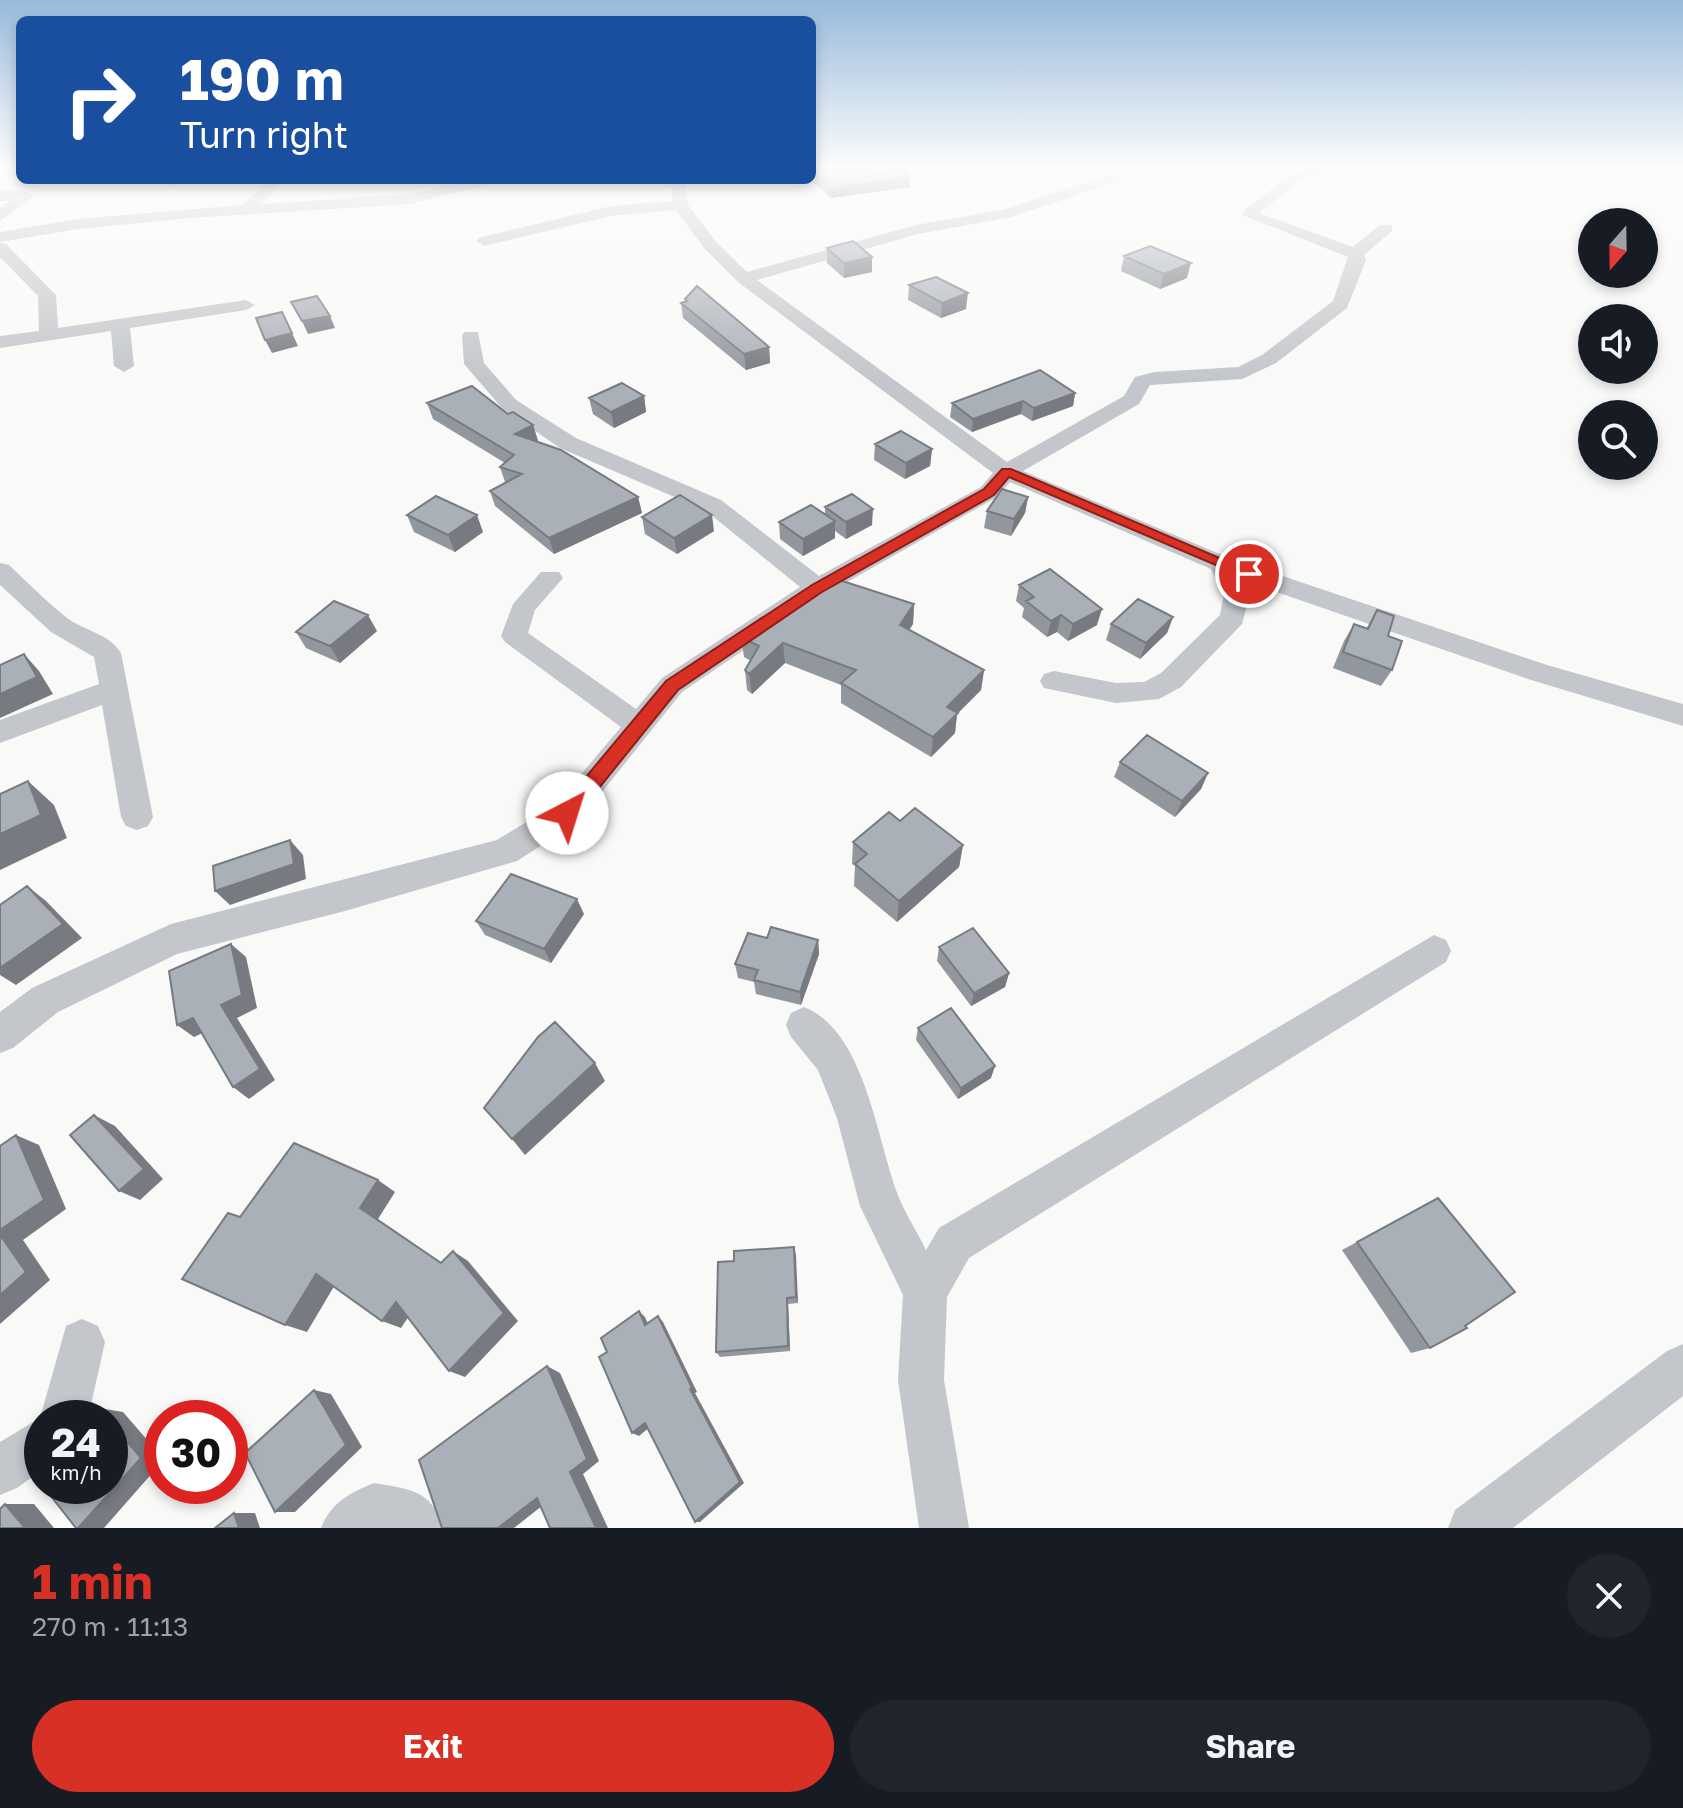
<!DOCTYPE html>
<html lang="en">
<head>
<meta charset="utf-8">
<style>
	body { margin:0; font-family:"Golos Text",sans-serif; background:#20242c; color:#f1f3f6; height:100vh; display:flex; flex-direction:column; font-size:30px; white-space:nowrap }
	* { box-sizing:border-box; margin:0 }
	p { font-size:26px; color:#9ea1a6 }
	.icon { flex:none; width:44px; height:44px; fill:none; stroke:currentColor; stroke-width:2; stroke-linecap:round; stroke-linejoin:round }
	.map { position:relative; height:1528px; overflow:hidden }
	.details { display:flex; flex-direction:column; background:#171b24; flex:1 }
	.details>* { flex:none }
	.banner { position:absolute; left:16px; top:16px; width:800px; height:168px; border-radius:12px; box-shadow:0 4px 12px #0003; background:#1a4fa0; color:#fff; overflow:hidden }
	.needle { width:52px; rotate:200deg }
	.buttons { position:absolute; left:1578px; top:208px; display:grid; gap:16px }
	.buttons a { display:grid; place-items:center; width:80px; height:80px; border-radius:50%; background:#171b24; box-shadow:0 4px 12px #0003; font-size:40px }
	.speed { position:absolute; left:24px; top:1400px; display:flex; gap:16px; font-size:40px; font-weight:700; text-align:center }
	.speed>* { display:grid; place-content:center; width:104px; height:104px; border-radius:50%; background:#171b24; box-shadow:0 4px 12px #0003; line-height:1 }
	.speed small { font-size:20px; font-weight:400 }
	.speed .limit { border:12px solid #d22; background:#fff; color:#111 }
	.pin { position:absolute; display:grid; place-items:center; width:68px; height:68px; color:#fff; margin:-34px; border:4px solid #fff; border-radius:50%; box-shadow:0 2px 8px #0007 }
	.me { position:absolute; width:88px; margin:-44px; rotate:40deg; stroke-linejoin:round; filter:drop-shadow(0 0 6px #0008) }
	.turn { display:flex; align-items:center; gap:28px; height:168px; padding:0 32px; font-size:36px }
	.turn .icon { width:104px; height:104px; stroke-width:2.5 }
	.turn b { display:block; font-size:56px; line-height:68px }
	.round { display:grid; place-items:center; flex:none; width:84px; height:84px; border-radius:42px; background:#20242c }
	.head { display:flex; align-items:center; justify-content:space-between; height:136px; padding:0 32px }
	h1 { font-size:48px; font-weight:700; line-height:60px; color:#d93025 }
	.button { display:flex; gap:16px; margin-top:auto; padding:16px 32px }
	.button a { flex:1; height:92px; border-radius:48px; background:#d93025; color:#fff; font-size:32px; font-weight:700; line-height:92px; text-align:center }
	.button a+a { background:#20242c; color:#f1f3f6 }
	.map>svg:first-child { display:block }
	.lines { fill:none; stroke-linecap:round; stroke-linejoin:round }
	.street { fill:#c3c6ca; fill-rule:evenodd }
	.wall { fill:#92979e }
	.shaded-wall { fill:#777b81 }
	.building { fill:#aab0b8; stroke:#777b81; stroke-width:2 }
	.route { fill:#d93025; stroke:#8d1f18; stroke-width:2 }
</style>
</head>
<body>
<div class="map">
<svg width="1683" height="1528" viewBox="0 0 1683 1528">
	<rect width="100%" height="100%" fill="#f9f9f7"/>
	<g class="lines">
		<!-- street -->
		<path class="street" d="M1320,167H1343L1301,180L1259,213L1353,247L1380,225H1392V231L1364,255L1366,260L1347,308L1276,363L1242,379L1150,385L1139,404L1023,471L1229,558L1547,665L1683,704V726L1528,679L1242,580L1250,594L1242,624L1181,687L1159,699L1116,703L1044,688L1040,681L1044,674L1054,671L1116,683L1144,682L1161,673L1220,615L1224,594L1211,569L1010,482L997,497L826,594L682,692L578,822L517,861L345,911L177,954L58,1012L13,1048L0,1053V1012L32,988L171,924L497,840L556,804L621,727L505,642L501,636L513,604L541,572H559L563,578L535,610L528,633L636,709L662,678L800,587L705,510L560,448L502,408L464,364L462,336L464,332H478L484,363L516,400L576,438L721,500L819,576L981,487L993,473L738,282L705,249L676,210L611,216L484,246L476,241L478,238L611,206L672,201V188L664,180H680L686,186L688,205L717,243L747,272L916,225L1002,210L1111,174H1121V180L1011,217L918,234L757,280L1007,462L1124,396L1135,377L1155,372L1238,367L1262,355L1333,301L1348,257L1242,215L1247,208L1291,174Z
			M269,180H285L261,204L410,194L471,180H497L495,183L410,204L189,218L78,229L0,242V232L78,219L242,205Z
			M0,191H25L33,196L0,221V208L10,201H0Z
			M0,242L6,244L56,295L58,328L246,300L255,305L246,310L130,328L134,366L124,372L114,366L111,331L0,348V336L39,331L38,296L0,257Z
			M0,563L9,565C28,583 47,602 67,618C84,631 109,633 121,653L153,817L148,826L137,830L126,826L121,817L102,705L0,743V720L99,684L94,657L51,632L0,585Z
			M1434,935L1446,940L1451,951L1446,962L969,1258L947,1297L944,1380L969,1528H919L898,1380L903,1295L860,1206L837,1118L818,1070L791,1037L786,1025L791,1013L804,1007C867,1032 877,1145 900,1200C907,1217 918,1233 926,1250L939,1228Z
			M82,1319L98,1326L105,1342L88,1418H42V1470L17,1488L0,1495V1442L40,1418L66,1326Z
			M1683,1344V1396L1513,1528H1448L1455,1510L1667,1351Z
			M374,1483C413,1490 429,1489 445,1528H321C331,1503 349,1493 374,1483Z"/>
	</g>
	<!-- wall -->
	<path class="wall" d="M812,167L874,171L885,170L880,167H913L901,169L910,177V187L831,198L810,180H812Z
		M827,248L872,257V272L844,278L827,263Z
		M1124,256L1187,278L1160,289L1121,271Z
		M909,285L966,309L941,318L908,300Z
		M685,299L769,347L770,363L746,370L683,318L681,303L685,301Z
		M1075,393L1073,406L1032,421L1021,414L972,432L950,417L952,403Z
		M644,396L646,412L614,428L593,414L589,398Z
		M427,403L508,414L533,425L538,441H536L638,497L642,513L554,554L495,506L490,491L505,482L500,467L505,463L433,419Z
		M875,444L932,449L930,466L905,479L874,460Z
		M1028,497L1025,513L1011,536L984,528L987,511Z
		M825,507L872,525L846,539L835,531V538L803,556L780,539L779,522L825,515Z
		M407,515L483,532L455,552L414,532Z
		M642,517L714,531L677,554L645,534Z
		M830,584L914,604L913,624L909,630L984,670L981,690L957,714L955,733L931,757L841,703V685L785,663L752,694L747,690L745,670L751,661L744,657L741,637L774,622Z
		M1019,585L1097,625L1068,641L1057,632L1047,637L1022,617L1024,608L1016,601Z
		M1377,610L1388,636L1392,670L1381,686L1333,668L1344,641L1354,624L1366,629Z
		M1173,617L1167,633L1140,659L1106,640L1111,624Z
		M377,631L340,663L306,648L296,632Z
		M1120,762L1208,773L1201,789L1175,817L1114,777Z
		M900,821L963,845L959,867L897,922L854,886L855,866L852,864L853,842Z
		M584,914L551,963L485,935L476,921Z
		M767,938L818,940L819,954L801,1005L756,994L754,982L738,978L735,964Z
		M939,947L1009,973L1005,987L971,1006L937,961Z
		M918,1028L991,1078L958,1099L916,1040Z
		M1438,1198L1430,1348L1411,1353L1342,1250Z
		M794,1247L798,1303L788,1304L790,1351L720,1357L716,1352L734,1261Z"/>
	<!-- shaded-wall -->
	<path class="shaded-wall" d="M910,177V187L831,198V189Z
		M165,180H202L168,185Z
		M872,257V272L844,278V263Z
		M1191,263L1187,278L1160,289L1164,274Z
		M968,293L966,309L941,318L942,303Z
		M330,316L335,328L308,334L302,321Z
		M292,333L298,346L272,353L265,340Z
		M769,347L770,363L746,370L744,354Z
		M1075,393L1073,406L1032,421L1034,408Z
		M644,396L646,412L614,428L611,412Z
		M1023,401L1021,414L972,432L973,419Z
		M533,425L538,441L520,450L515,434Z
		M932,449L930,466L905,479L906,463Z
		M638,497L642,513L554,554L549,538Z
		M1028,497L1025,513L1011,536L1014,519Z
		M873,509L872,525L846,539V522Z
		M477,515L483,532L455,552L448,535Z
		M712,515L714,531L677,554L674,538Z
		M835,521V538L803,556V539Z
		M914,604L913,624L899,645L900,625Z
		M1102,609L1097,625L1068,641L1073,624Z
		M368,615L377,631L340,663L330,646Z
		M1061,615L1057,632L1047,637L1051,621Z
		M1173,617L1167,633L1140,659L1146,643Z
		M783,643L785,663L752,694L749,674Z
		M24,654L39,671L53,694L0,718V694Z
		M984,670L981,690L957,714L955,733L931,757L933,737L947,707Z
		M1208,773L1201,789L1175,817L1182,801Z
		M28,781L54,805L67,838L0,870V834Z
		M290,840L303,855L306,879L230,905L215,891Z
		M963,845L959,867L897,922L899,901Z
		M27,886L46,901L82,938L16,985L0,975V968Z
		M577,899L584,914L551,963L544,949Z
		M818,940L819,954L801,1005L800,992Z
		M231,944L246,957L257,1008L237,1018L275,1080L249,1099L233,1087L221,1005Z
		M1009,973L1005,987L971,1006L974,993Z
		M193,1018L209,1030L194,1037L177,1025Z
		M595,1063L605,1081L525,1155L512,1139Z
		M995,1066L991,1078L958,1099L961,1088Z
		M94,1115L115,1126L163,1179L140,1200L119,1191Z
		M16,1135L39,1145L66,1209L23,1240L50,1280L0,1324V1230Z
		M378,1180L395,1192L378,1219L457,1273L360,1208Z
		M794,1247L796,1255L798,1303L796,1297Z
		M453,1251L468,1261L518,1321L465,1377L449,1371Z
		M316,1274L336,1283L307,1332L285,1325Z
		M787,1298L788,1304L790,1351L788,1346Z
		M396,1302L413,1310L401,1328L382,1321Z
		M639,1311L645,1317L651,1331L645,1325Z
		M658,1316L663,1322L697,1392L695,1393L744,1483L700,1522H695L690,1389Z
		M547,1366L560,1373L599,1461L583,1474L608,1528H596L570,1472Z
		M314,1390L331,1394L362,1447L295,1512H275Z
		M99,1408L123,1412L162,1457V1462L104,1528H78L110,1421V1418H107Z
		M645,1423L651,1426L639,1436L632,1433Z
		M537,1498H552L514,1528H498Z
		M5,1504H34L54,1528H25Z
		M234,1513H255L260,1528H239Z"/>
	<!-- building -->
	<path class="building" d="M812,167H868L874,171H884L889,167H899L910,177L831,189L812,172Z
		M853,241L872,257L844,263L827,248Z
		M1150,246L1191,263L1164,274L1124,256Z
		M936,277L968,293L942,303L909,285Z
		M697,286L769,347L744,354L681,303L687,301L685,299Z
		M317,296L330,316L302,321L291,302Z
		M282,312L292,333L265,340L256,318Z
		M1040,370L1075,393L1034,408L1023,401L973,419L952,403Z
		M622,383L644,396L611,412L589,398Z
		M472,386L508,414L513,412L533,425L515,434L561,450L638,497L549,538L490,491L522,474L500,467L514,455L427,403Z
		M901,431L932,449L906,463L875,444Z
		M1002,489L1028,497L1014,519L987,511Z
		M852,494L873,509L846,522L825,507Z
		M680,495L712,515L674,538L642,517Z
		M436,496L477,515L448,535L407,515Z
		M811,505L835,521L803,539L779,522Z
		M1050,569L1102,609L1073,624L1061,615L1051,621L1026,601L1034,597L1019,585Z
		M833,578L914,604L900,625L984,670L947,707L958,713L933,737L841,683L856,670L783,643L749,674L745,670L759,646L741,637L765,618L774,622L784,604L823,579L830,584Z
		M1138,599L1173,617L1146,643L1111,624Z
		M334,601L368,615L330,646L296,632Z
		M1377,610L1394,616L1388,636L1402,641L1392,670L1343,652L1354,624L1368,629Z
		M24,654L37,677L0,694V665Z
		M1147,735L1208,773L1182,801L1120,762Z
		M28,781L41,815L0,834V794Z
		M915,808L963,845L899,901L855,864L867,854L853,842L889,812L900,821Z
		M290,840L294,864L215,891L213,866Z
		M511,874L577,899L544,949L476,921Z
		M27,886L63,924L0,968V905Z
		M771,927L818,940L800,992L754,980L758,970L735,964L748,933L767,938Z
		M973,928L1009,973L974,993L939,947Z
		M231,944L242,995L221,1005L260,1069L233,1087L193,1018L177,1025L169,971Z
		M951,1008L995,1066L961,1088L918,1028Z
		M555,1022L595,1063L512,1139L484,1108L538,1037Z
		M94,1115L144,1169L119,1191L70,1135Z
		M16,1135L44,1200L0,1230V1146Z
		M294,1143L378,1180L360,1208L441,1263L453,1251L504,1313L449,1371L396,1302L382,1321L316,1274L285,1325L182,1279L228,1213L240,1217Z
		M1438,1198L1515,1292L1465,1326L1467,1328L1430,1348L1357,1242Z
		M0,1235L26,1272L0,1295Z
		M794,1247L796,1297L787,1298L788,1346L716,1352L718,1262L734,1261V1251Z
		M639,1311L645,1325L658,1316L692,1388L690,1389L740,1482L695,1522L645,1423L632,1433L599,1357L607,1352L601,1338Z
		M547,1366L587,1459L570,1472L596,1528H550L537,1498L498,1528H442L419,1460Z
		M314,1390L346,1445L275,1512L245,1453Z
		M99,1408L107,1418H90Z
		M110,1421L141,1458L78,1528H76L43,1486H110Z
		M42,1468V1484L35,1475Z
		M5,1504L25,1528H0V1509Z
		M234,1513L239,1528H215Z"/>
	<!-- sky -->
	<linearGradient id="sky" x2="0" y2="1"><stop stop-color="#97badc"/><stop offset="0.44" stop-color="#fcfcfb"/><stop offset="1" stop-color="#fcfcfb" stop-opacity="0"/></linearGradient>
	<rect width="1683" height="380" fill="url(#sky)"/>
	<!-- route -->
	<path class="route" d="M1002,469H1011L1257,574L1249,579L1244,577L1009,477L994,495L822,592L678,690L574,819H560L557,813L560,808L666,681L812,585L984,489Z"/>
</svg>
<div class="buttons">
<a><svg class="needle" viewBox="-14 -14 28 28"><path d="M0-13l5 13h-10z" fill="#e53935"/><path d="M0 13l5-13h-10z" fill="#9ea1a6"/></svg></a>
<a><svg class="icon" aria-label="sound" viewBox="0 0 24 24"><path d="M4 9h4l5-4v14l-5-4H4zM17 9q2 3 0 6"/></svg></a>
<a><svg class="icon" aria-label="search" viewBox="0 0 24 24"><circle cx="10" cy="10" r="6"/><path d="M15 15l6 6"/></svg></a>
</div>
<div class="speed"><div>24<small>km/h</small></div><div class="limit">30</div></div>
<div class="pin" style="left:1249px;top:574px;background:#d93025"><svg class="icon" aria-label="arrive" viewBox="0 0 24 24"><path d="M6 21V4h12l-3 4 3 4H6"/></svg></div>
<svg class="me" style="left:567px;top:813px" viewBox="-20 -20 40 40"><circle r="19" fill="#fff"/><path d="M0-13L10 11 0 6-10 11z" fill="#d93025"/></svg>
<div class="banner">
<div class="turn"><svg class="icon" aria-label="right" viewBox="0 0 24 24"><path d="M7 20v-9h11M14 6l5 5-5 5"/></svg><div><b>190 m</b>Turn right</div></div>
</div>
</div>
<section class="details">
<div class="head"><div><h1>1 min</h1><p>270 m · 11:13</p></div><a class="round"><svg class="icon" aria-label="close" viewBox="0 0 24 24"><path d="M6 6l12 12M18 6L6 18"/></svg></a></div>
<div class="button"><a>Exit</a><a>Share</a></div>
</section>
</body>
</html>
